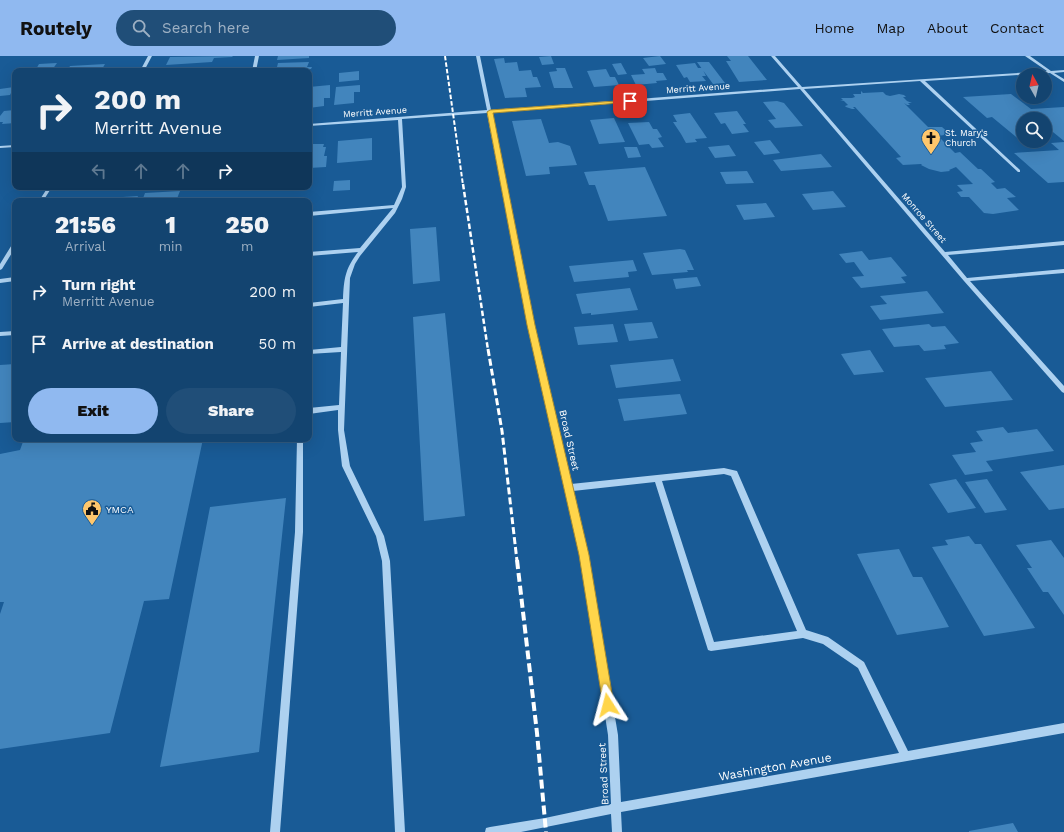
<!DOCTYPE html>
<html lang="en">
<head>
<meta charset="utf-8">
<style>
	body { margin:0; font-family:"Work Sans",sans-serif; background:#204e78; color:#f1f3f6; height:100vh; display:flex; flex-direction:column; font-size:15px; white-space:nowrap }
	* { box-sizing:border-box; margin:0 }
	p { font-size:13px; color:#9db0c3 }
	.icon { flex:none; width:22px; height:22px; fill:none; stroke:currentColor; stroke-width:2; stroke-linecap:round; stroke-linejoin:round }
	.map { position:relative; flex:1; overflow:hidden }
	.panel { position:absolute; left:12px; top:142px; width:300px; height:244px; display:flex; flex-direction:column; background:#134470; border-radius:8px; box-shadow:0 4px 16px #0002,0 0 0 1px #325c83 }
	.panel>* { flex:none }
	.hud { position:absolute; left:12px; top:12px; width:300px; height:122px; border-radius:8px; box-shadow:0 4px 16px #0002,0 0 0 1px #325c83; background:#134470; color:#f1f3f6; overflow:hidden }
	.needle { width:26px; rotate:352deg }
	.controls { position:absolute; left:1016px; top:12px; display:grid; gap:8px }
	.controls a { display:grid; place-items:center; width:36px; height:36px; border-radius:50%; background:#134470; box-shadow:0 4px 16px #0002,0 0 0 1px #325c83; font-size:20px }
	.pin { position:absolute; display:grid; place-items:center; width:34px; height:34px; color:#fff; margin:-17px; border-radius:8px; box-shadow:0 2px 6px #0006 }
	.me { position:absolute; width:44px; margin:-22px; rotate:351deg; stroke-linejoin:round; filter:drop-shadow(0 0 3px #0008) }
	.turn { display:flex; align-items:center; gap:14px; height:84px; padding:0 16px; font-size:18px }
	.turn .icon { width:52px; height:52px; stroke-width:2.5 }
	.turn b { display:block; font-size:28px; line-height:34px }
	.lanes { display:flex; align-items:center; height:38px; padding:0 16px; background:#0003; justify-content:center; gap:20px; direction:ltr }
	.lanes .off { opacity:.35 }
	.eta { display:flex; justify-content:space-evenly; align-items:center; height:68px; text-align:center }
	.eta b { font-size:24px; font-weight:800; line-height:28px }
	.action { display:flex; gap:8px; margin-top:auto; padding:8px 16px }
	.action a { flex:1; height:46px; border-radius:24px; background:#90b9f0; color:#111; font-size:16px; font-weight:800; line-height:46px; text-align:center }
	.action a+a { background:#204e78; color:#f1f3f6 }
	ul { padding:0; list-style:none }
	li { display:flex; align-items:center; gap:12px; height:52px; padding:0 16px }
	li div { flex:1 }
	li b { display:block; font-size:15px }
	li em { font-style:normal }
	header { display:flex; align-items:center; gap:24px; box-sizing:border-box; height:56px; padding:0 20px; background:#90b9f0; color:#111 }
	header strong { font-size:19px }
	nav { display:flex; gap:22px; margin-inline-start:auto; font-size:14px }
	.search { width:280px; height:36px; background:#204e78; display:flex; align-items:center; gap:10px; box-sizing:border-box; padding:0 14px; border-radius:22px; color:#9db0c3; font-size:15px }
	.map>svg:first-child { display:block }
	.building { fill:#4285bd }
	.lines { fill:none; stroke-linecap:round; stroke-linejoin:round }
	.minor { fill:#add1f0; fill-rule:evenodd }
	.rail-far3 { stroke:#fff; stroke-width:2; stroke-dasharray:4.5 2; stroke-linecap:butt }
	.rail-far2 { stroke:#fff; stroke-width:2.5; stroke-dasharray:5.5 2.5; stroke-linecap:butt }
	.rail-far1 { stroke:#fff; stroke-width:3; stroke-dasharray:7 3; stroke-linecap:butt }
	.rail { stroke:#fff; stroke-width:4; stroke-dasharray:9 4; stroke-linecap:butt }
	.route { fill:#ffd54a; stroke:#a68a30 }
	.labels { text-anchor:middle; stroke-width:3; stroke-linejoin:round; paint-order:stroke }
	.far-street-label { font-size:9px; fill:#fff; stroke:#195b96 }
	.far-poi-label { font-size:9px; fill:#fff; stroke:#195b96; text-anchor:start }
	.street-label { font-size:10px; fill:#fff; stroke:#195b96 }
	.poi-label { font-size:10px; fill:#fff; stroke:#195b96; text-anchor:start }
	.near-street-label { font-size:12px; fill:#fff; stroke:#195b96 }
</style>
</head>
<body>
<header>
<strong>Routely</strong>
<div class="search"><svg class="icon" aria-label="search" viewBox="0 0 24 24"><circle cx="10" cy="10" r="6"/><path d="M15 15l6 6"/></svg>Search here</div>
<nav><a>Home</a><a>Map</a><a>About</a><a>Contact</a></nav>
</header>
<div class="map">
<svg width="1064" height="776" viewBox="0 0 1064 776">
	<rect width="100%" height="100%" fill="#195b96"/>
	<!-- building -->
	<path class="building" d="M233,0L232,1L214,2L212,6L166,9L170,1Z
		M278,0H309V2L277,4Z
		M551,0L554,8L542,9L539,1Z
		M660,0L666,8L649,10L643,2Z
		M727,0H748L767,24L739,26L726,5H731Z
		M504,2L505,7L517,6L519,15L531,14L533,21H537L541,31L525,32L527,41L505,42L494,3Z
		M309,6L307,11H312L311,13L276,15L278,7Z
		M697,6H709L725,27L713,28Z
		M57,7L52,14L35,15L39,8Z
		M621,7L627,18L618,19L612,8Z
		M695,7L698,12H702L706,20H702L706,25L690,26L687,21L684,22L676,9Z
		M105,8L101,15H67L70,10Z
		M556,12H565L573,32H554L549,16L557,15Z
		M655,12L657,17H663L667,24L656,25L657,27L636,29L631,19L645,18L642,13Z
		M606,13L610,21H615L619,29L594,31L587,15Z
		M359,15V24L339,26V17Z
		M330,29V42H324V50L309,52V31Z
		M360,29V36H354V47L334,49L336,31Z
		M14,31L10,39L0,40V33Z
		M861,35L863,37L883,36L886,39L890,40L899,38L904,39L906,41H903L907,45L912,47H908L910,49H907L904,47L928,71H942L950,78L938,80L955,97L960,96L978,113H981L995,126L991,127L997,133L1005,132L1016,141L1007,142L1019,154L993,158L984,157L969,141H961L957,136L963,135L957,129L973,128L956,111L949,114L950,115L941,116L929,113L921,109H922L921,108L903,109L896,102L901,101L855,51H853L855,53H852L846,51L845,50L848,49L844,45L840,44H843L841,42H852L855,41L853,38H861Z
		M1011,38L1031,53L1064,51V85L1048,72L1045,73V63H1023V85H1021L992,61L987,62L963,41Z
		M777,45L784,47L803,70L775,72L768,64L776,63L763,46Z
		M15,54V67L2,68L3,66H0V60L4,55Z
		M737,55L746,68H743L749,76L732,78L725,67L721,68L714,57Z
		M690,57L707,82L695,83L697,86L686,87L681,78L673,66H677L673,59Z
		M614,62L625,86L599,88L590,64Z
		M541,63L549,87L558,86L570,90L577,109L549,111L550,118L526,120L512,65Z
		M649,66L653,73H657L662,81L658,82L664,91L652,92L649,88L639,89L628,67Z
		M372,82V104L337,107L338,85Z
		M770,84L780,97L764,99L754,86Z
		M1064,86V126L1048,127L1014,97L1059,94L1051,87Z
		M309,88H324L323,91H326L324,100H327L326,111L309,112Z
		M729,89L736,100L715,102L708,91Z
		M624,91H637L641,101L628,102Z
		M821,98L832,111L781,115L773,104Z
		M645,111L667,160L608,165L595,129H589L584,116Z
		M747,115L754,127L726,128L720,116Z
		M350,124V134L333,135L334,125Z
		M180,135L176,145H142L145,137Z
		M833,135L846,151L813,154L802,138Z
		M138,140L136,145H121L123,141Z
		M766,147L775,161L744,164L736,149Z
		M436,171L440,225L413,228L410,173Z
		M680,193L685,194L694,214H687L688,216L652,219L643,197Z
		M862,195L869,204L891,201L907,220L901,221L906,227L861,232L852,221L864,220L854,206L846,207L839,198Z
		M633,204L637,215L628,216L629,221L574,226L569,210Z
		M697,221L701,230L676,233L673,223Z
		M630,232L638,254L591,259V257L582,258L576,238Z
		M927,235L944,257L880,264L870,250L887,248L880,240Z
		M445,257L465,460L424,465L413,261Z
		M652,266L658,282L629,285L624,268Z
		M613,268L618,286L578,289L574,271Z
		M929,268L932,271L945,270L959,287L944,289L946,293L924,295L919,289L894,291L882,273Z
		M870,294L884,316L854,319L841,298Z
		M673,303L681,325L616,332L610,309Z
		M15,308V366L0,367V309Z
		M991,315L1013,344L945,351L925,322Z
		M680,338L687,358L624,365L618,343Z
		M1003,371L1008,377L1037,373L1054,395L986,405L993,415L965,419L952,399L976,396L970,387L983,385L976,375Z
		M24,383H203L169,543L144,545L110,677L0,693V558L4,546H0V398L20,394Z
		M1064,409V452L1049,454L1020,416Z
		M956,423L976,452L948,457L929,428Z
		M987,423L1007,454L985,457L965,426Z
		M286,442L259,696L160,711L210,451Z
		M969,480L975,488H981L1035,572L984,580L932,491L948,489L945,484Z
		M1051,484L1064,502V559L1048,536H1043L1027,512H1032L1016,489Z
		M899,493L913,521H922L949,571L897,579L857,498Z
		M1013,767L1018,776H969V775Z"/>
	<g class="lines">
		<!-- minor -->
		<path class="minor" d="M148,0H152L144,15H140Z
			M255,0H259L256,15H252Z
			M476,0H480L491,54L798,31L771,0H775L802,31L1047,15L1025,0H1030L1051,15L1064,14V16L1054,17L1064,23V26L1050,17L925,25L1020,114V116H1018L920,25L804,33L945,196L1064,185V189L948,199L967,222L1064,213V217L970,225L1064,330V337L1062,336L964,225L800,33L491,57L534,269L571,428L724,412L737,415L806,574L828,581L864,606L908,695L1064,667V677L621,756L622,776H612L611,758L521,776H485L486,772L490,771L545,762L611,748L608,679L580,499L528,269L487,57L402,63L406,131L402,143L395,157L360,200L355,208L350,222L344,374L350,410L384,480L390,505L405,776H395L382,505L376,480L342,410L338,374V354L309,358V352L339,349L341,296L309,298V294L341,291L343,247L309,251V247L343,243C344,223 345,213 358,196L309,200V196L360,192L393,152L309,160V156L394,149L402,131L398,64L309,70V68L487,54ZM724,418L731,420L797,575L714,586L662,425ZM655,426L708,594L711,595L803,582L823,588L858,612L899,697L621,746L618,679L588,499L573,435Z
			M15,89V91L0,92V90Z
			M48,131H52L43,145H39Z
			M15,186V192L2,213L0,214V208L13,187Z
			M15,221V225L0,227V223Z
			M15,275V279L0,280V276Z
			M297,383H303V476L280,776H270L295,476Z"/>
		<!-- rail-far3 -->
		<path class="rail-far3" d="M445,0L463,129"/>
		<!-- rail-far2 -->
		<path class="rail-far2" d="M463,128L488,294"/>
		<!-- rail-far1 -->
		<path class="rail-far1" d="M488,293L502,375L517,505"/>
		<!-- rail -->
		<path class="rail" d="M517,504L537,677L546,776"/>
	</g>
	<!-- route -->
	<path class="route" d="M630,44L632,45V46L493,57L535,269L589,499L614,649L613,653L608,655L604,653L603,649L579,499L527,269L487,56L490,54Z"/>
	<!-- icons -->
	<defs>
		<g id="church-pin" transform="scale(1)"><path d="M0 17L-7.5 6A9.5 9.5 0 1 1 7.5 6Z" fill="#ffc76c" stroke="#195b96"/><path d="M-1.2-6h2.4v3.5h3.3v2.4h-3.3V6h-2.4V-.1h-3.3v-2.4h3.3Z" fill="#111"/></g>
		<g id="civic-pin" transform="scale(1)"><path d="M0 17L-7.5 6A9.5 9.5 0 1 1 7.5 6Z" fill="#ffc76c" stroke="#195b96"/><path d="M-.6-6.5H3V-4.5H.6V-3L4-1V1h2V6H-6V1h2V-1L-.6-3ZM-1.2 2.5V6h2.4V2.5Z" fill="#111"/></g>
	</defs>
	<g fill-rule="evenodd">
		<use href="#church-pin" x="931" y="82"/>
		<use href="#civic-pin" x="92" y="453"/>
	</g>
	<g class="labels">
		<!-- far-street labels -->
		<g class="far-street-label">
			<text transform="translate(698 32) rotate(-4)" y="3">Merritt Avenue</text>
			<text transform="translate(375 56) rotate(-4)" y="3">Merritt Avenue</text>
			<text transform="translate(924 162) rotate(49)" y="3">Monroe Street</text>
		</g>
		<!-- far-poi labels -->
		<g class="far-poi-label">
			<text x="945" y="80">St. Mary's<tspan x="945" dy="10">Church</tspan></text>
		</g>
		<!-- street labels -->
		<g class="street-label">
			<text transform="translate(570 384) rotate(77)" y="4">Broad Street</text>
			<text transform="translate(603 718) rotate(-93)" y="4">Broad Street</text>
		</g>
		<!-- poi labels -->
		<g class="poi-label">
			<text x="106" y="457">YMCA</text>
		</g>
		<!-- near-street labels -->
		<g class="near-street-label">
			<text transform="translate(775 711) rotate(-10)" y="4">Washington Avenue</text>
		</g>
	</g>
</svg>
<div class="controls">
<a><svg class="needle" viewBox="-14 -14 28 28"><path d="M0-13l5 13h-10z" fill="#e53935"/><path d="M0 13l5-13h-10z" fill="#9db0c3"/></svg></a>
<a><svg class="icon" aria-label="search" viewBox="0 0 24 24"><circle cx="10" cy="10" r="6"/><path d="M15 15l6 6"/></svg></a>
</div>
<div class="pin" style="left:630px;top:45px;background:#d93025"><svg class="icon" aria-label="arrive" viewBox="0 0 24 24"><path d="M6 21V4h12l-3 4 3 4H6"/></svg></div>
<svg class="me" style="left:608px;top:649px" viewBox="-20 -20 40 40"><path d="M0-17L14 15 0 8-14 15z" fill="#ffd54a" stroke="#fff" stroke-width="4"/></svg>
<div class="hud">
<div class="turn"><svg class="icon" aria-label="right" viewBox="0 0 24 24"><path d="M7 20v-9h11M14 6l5 5-5 5"/></svg><div><b>200 m</b>Merritt Avenue</div></div>
<div class="lanes"><svg class="icon off" aria-label="left" viewBox="0 0 24 24"><path d="M17 20v-9H6M10 6l-5 5 5 5"/></svg><svg class="icon off" aria-label="ahead" viewBox="0 0 24 24"><path d="M12 20V5M6 11l6-6 6 6"/></svg><svg class="icon off" aria-label="ahead" viewBox="0 0 24 24"><path d="M12 20V5M6 11l6-6 6 6"/></svg><svg class="icon" aria-label="right" viewBox="0 0 24 24"><path d="M7 20v-9h11M14 6l5 5-5 5"/></svg></div>
</div>
<section class="panel">
<div class="eta">
<div><b>21:56</b><p>Arrival</p></div>
<div><b>1</b><p>min</p></div>
<div><b>250</b><p>m</p></div>
</div>
<ul>
<li><svg class="icon" aria-label="right" viewBox="0 0 24 24"><path d="M7 20v-9h11M14 6l5 5-5 5"/></svg><div><b>Turn right</b><p>Merritt Avenue</p></div><em>200 m</em></li>
<li><svg class="icon" aria-label="arrive" viewBox="0 0 24 24"><path d="M6 21V4h12l-3 4 3 4H6"/></svg><div><b>Arrive at destination</b></div><em>50 m</em></li>
</ul>
<div class="action"><a>Exit</a><a>Share</a></div>
</section>
</div>
</body>
</html>
